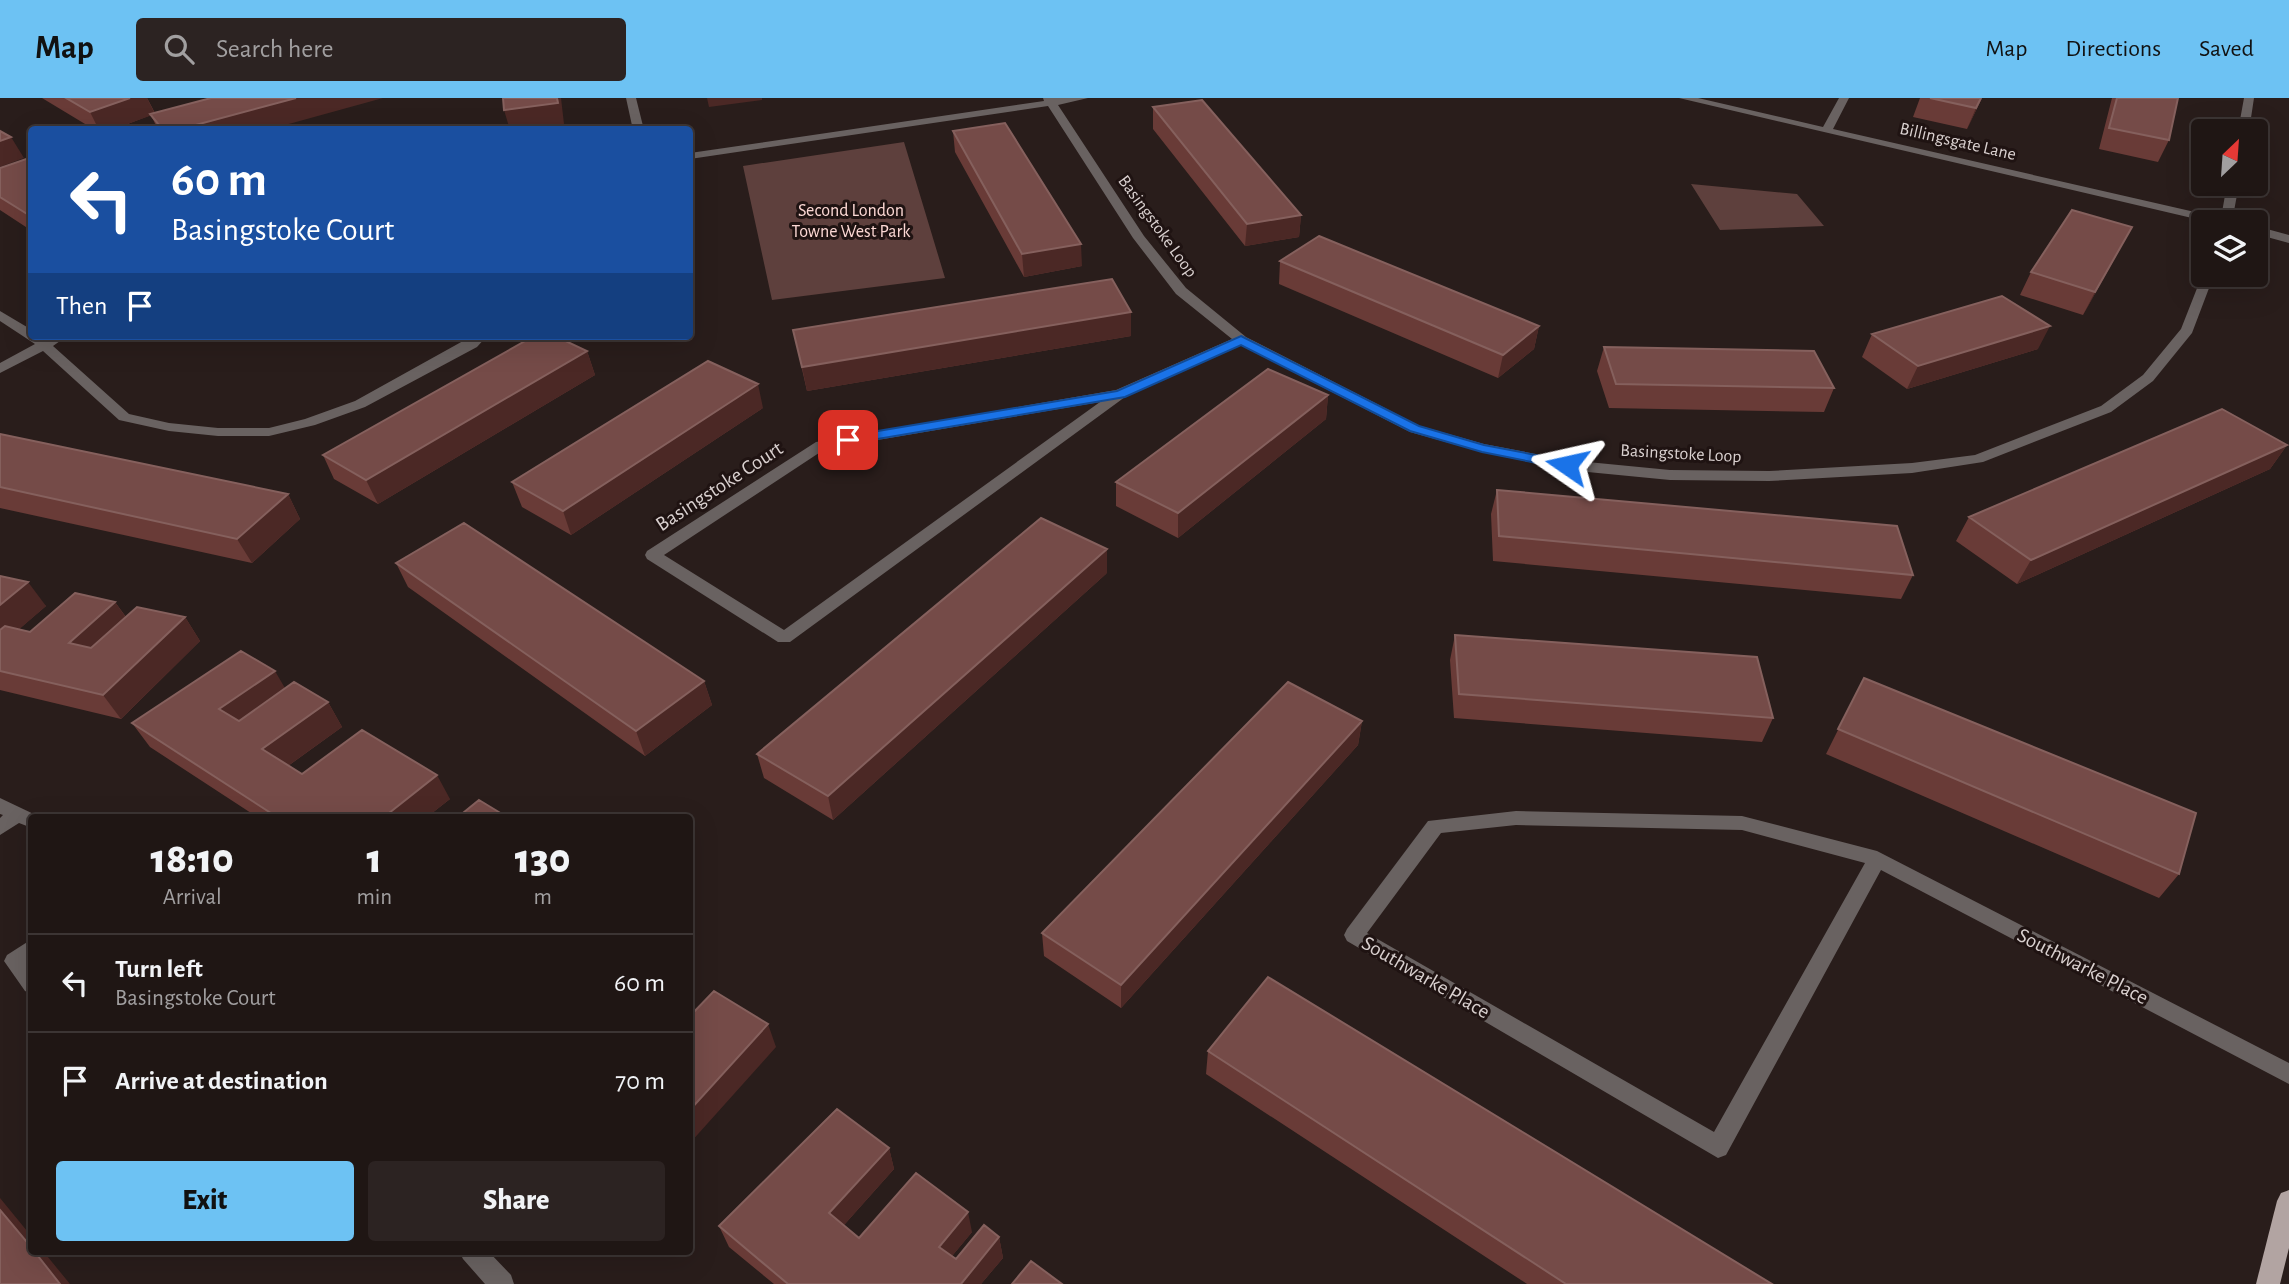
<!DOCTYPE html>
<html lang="en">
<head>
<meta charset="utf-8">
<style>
	body { margin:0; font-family:"Alegreya Sans",sans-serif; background:#2c2322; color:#f1f3f6; height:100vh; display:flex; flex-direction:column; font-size:26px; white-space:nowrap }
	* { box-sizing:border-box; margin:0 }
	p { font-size:23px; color:#a19fa0 }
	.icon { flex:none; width:38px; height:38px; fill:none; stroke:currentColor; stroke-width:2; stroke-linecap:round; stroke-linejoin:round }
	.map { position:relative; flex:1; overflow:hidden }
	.drawer { position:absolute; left:28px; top:716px; width:665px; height:441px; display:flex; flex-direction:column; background:#1f1614; border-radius:7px; box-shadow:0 7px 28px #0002,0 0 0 2px #3c3534 }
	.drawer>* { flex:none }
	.hud { position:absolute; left:28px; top:28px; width:665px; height:214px; border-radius:7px; box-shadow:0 7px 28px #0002,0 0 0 2px #3c3534; background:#1a4fa0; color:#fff; overflow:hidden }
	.needle { width:46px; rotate:25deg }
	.controls { position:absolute; left:2191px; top:21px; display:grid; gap:14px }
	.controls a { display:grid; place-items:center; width:77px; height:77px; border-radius:7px; background:#1f1614; box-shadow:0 7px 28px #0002,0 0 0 2px #3c3534; font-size:35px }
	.pin { position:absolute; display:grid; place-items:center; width:60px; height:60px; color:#fff; margin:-30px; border-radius:14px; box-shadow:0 4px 10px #0006 }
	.me { position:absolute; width:77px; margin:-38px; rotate:281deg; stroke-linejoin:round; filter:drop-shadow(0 0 5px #0008) }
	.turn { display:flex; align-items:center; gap:24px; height:147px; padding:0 28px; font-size:32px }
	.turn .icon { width:91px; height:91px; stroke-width:2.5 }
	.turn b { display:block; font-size:49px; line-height:60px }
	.then { display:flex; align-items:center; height:66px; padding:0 28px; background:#0003; gap:14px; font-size:26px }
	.eta { display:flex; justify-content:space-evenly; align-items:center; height:119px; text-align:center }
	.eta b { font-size:42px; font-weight:800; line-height:49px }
	.cta { display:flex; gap:14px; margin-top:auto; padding:14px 28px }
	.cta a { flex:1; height:80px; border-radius:7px; background:#6dc2f3; color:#111; font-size:28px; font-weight:800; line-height:80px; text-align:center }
	.cta a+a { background:#2c2322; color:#f1f3f6 }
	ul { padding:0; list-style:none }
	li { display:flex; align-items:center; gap:21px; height:98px; padding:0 28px; border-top:2px solid #3c3534 }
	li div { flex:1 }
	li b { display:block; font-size:26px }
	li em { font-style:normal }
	header { display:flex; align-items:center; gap:42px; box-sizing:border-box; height:98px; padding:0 35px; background:#6dc2f3; color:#111 }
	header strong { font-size:33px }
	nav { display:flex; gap:38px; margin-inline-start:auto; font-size:24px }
	.search { width:490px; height:63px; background:#2c2322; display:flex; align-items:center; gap:18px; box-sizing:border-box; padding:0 24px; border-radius:7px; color:#a19fa0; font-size:26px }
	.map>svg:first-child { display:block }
	.green { fill:#5e403d }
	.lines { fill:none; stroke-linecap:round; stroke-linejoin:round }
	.minor { fill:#696261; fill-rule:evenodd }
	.major { fill:#b2a4a2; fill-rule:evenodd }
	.wall { fill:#693b37 }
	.shaded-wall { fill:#4b2825 }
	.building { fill:#754b48; stroke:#85605d; stroke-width:2 }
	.route { fill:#1a73e8; stroke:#114b97; stroke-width:2 }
	.labels { text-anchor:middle; stroke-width:6; stroke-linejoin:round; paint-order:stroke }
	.far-street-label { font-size:18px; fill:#d9d0cf; stroke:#1f1312 }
	.far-park-label { font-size:18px; fill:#fcd8d4; stroke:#1f1312 }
	.street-label { font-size:21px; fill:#d9d0cf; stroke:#1f1312 }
</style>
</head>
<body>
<header>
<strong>Map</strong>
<div class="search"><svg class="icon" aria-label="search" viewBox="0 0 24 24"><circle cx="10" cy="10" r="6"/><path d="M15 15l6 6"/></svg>Search here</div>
<nav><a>Map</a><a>Directions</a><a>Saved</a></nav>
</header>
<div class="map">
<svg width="2289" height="1186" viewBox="0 0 2289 1186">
	<rect width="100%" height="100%" fill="#291d1b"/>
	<!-- green -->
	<path class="green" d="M904,44L945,180L772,202L743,68Z
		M1691,86L1797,96L1824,128L1720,132Z"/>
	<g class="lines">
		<!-- minor -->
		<path class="minor" d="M626,0H636L644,32H633Z
			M1043,0H1088L1058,7L1144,138L1186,190L1246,239L1420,328L1484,346L1567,362L1670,372L1769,373L1912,365L1975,357L2101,308L2143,277L2181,231L2203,175L2214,177L2192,235L2153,283L2111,314L1983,364L1912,375L1769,383L1670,382L1567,372L1482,354L1410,334L1241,247L1125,299L790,544H778L647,461L645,457L647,453L816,344L1116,292L1232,241L1176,196L1133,140L1048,8L690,61V55L1044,3ZM1100,304L784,532L664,457L825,351Z
			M1679,0H1698L1823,29L1839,0H1849L1833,31L2221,120L2227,86H2239L2232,124H2209Z
			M2244,0H2254L2249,33H2238Z
			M2256,128L2289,137V145L2256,136Z
			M0,213L32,232V238L45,241L50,238H67L53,248L129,316L169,325L218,330H269L305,321L355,303L472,238H487L477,249L365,309L315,327L269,338H218L169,333L119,322L43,253L0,275V265L35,246L0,223Z
			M0,700L40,719H32V730L19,725L0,737V720L3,717L0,716Z
			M1516,713L1742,718L1877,753L2289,965V986L1881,772L1726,1057L1718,1060L1347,843L1344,837L1347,831L1428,723ZM1516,727L1742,732L1865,765L1714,1034L1367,835L1441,735Z
			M32,841V861L27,865L32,870V896L25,893L4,863L7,857Z
			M459,1153H488L511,1177L514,1186H485L463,1161Z"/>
		<!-- major -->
		<path class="major" d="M2289,1092V1150L2280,1186H2256L2277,1103L2281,1095Z"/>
	</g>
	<!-- wall -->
	<path class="wall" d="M42,0H147L155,15L267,32H158L151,17L112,32H95Z
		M1920,0H1982L1967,31L1913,19Z
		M2112,0H2178L2169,42L2158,64L2099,51Z
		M1153,9L1301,117L1299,139L1245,148L1153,31Z
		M953,33L1082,168L1024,179L955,54Z
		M32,61V133L0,112V70Z
		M2120,151L2083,217L2020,197L2031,174Z
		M1280,163L1539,228L1534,251L1498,280L1279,186Z
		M793,232L1131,238L807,293Z
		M1872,236L2038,251L1907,291L1862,259Z
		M1604,249L1834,290L1824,314L1609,310L1597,273Z
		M587,253L595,277L378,406L334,381L323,357Z
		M1328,297L1326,321L1178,440L1116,408V384Z
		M763,310L571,437L522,409L512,384Z
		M0,336L288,396L300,421L252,465L0,410Z
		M2287,347L2270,371L2017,486L1956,443L1969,419Z
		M1497,392L1913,477L1901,501L1493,463L1491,416Z
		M396,465L704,583L712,607L645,658L408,489Z
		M1107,475L833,722L764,680L757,656Z
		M0,478L46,508L19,531L30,534L115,504L126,519H185L200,543L121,621L0,592Z
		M1455,537L1773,620L1762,644L1454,620L1450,562Z
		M1864,580L2179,776L2159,800L1826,656Z
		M285,591L328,604L342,629L288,668L302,676L450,701L427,719H257L150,649L132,625Z
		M1362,623L1358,647L1121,910L1044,858L1042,835Z
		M1208,953L1772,1186H1527L1206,976Z
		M889,1050L894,1071L844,1127L859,1140L972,1134L952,1158L956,1161L999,1139L1003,1160L981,1186H774L729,1149L719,1128Z"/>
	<!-- shaded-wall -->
	<path class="shaded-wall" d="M130,0H147L155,16L111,32H99L90,14Z
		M296,0H383L267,32H177Z
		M557,0H561L564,26L524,32H510L504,12Z
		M707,0H762V2L709,9Z
		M1981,0H1982L1967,31L1976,10Z
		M11,39L24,60L0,69V43Z
		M1301,117L1299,139L1245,148L1247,126Z
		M2132,129L2120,151L2083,217L2095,194Z
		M1081,146L1082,168L1024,179L1022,156Z
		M1131,214V238L807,293L802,269Z
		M1539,228L1534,251L1498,280L1503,257Z
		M2050,228L2038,251L1907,291L1918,268Z
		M587,253L595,277L378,406L366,382Z
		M758,286L763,310L571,437L563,413Z
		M1328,297L1326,321L1178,440V415Z
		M2287,347L2270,371L2017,486L2031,462Z
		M288,396L300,421L252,465L237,441Z
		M1107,451V475L833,722L828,698Z
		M28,484L46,508L0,548V507Z
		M115,504L132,528L87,569L69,545Z
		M185,519L200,543L121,621L103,597Z
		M275,573L289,597L235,635L219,611Z
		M704,583L712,607L645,658L636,633Z
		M328,604L342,629L278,675L262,651Z
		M1362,623L1358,647L1121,910V887Z
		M437,677L450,701L427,719H384Z
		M768,926L776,949L690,1045V1012Z
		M889,1050L894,1071L836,1136L829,1115Z
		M0,1100L32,1139V1150L0,1112Z
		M968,1114L972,1134L943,1169L939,1149Z
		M999,1139L1003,1160L981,1186H961Z
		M34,1153H43L70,1186H60Z"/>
	<!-- building -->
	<path class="building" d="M66,0H130L90,14Z
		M211,0H296L177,32H163L150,16Z
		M503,0H557L558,5L504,12Z
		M1930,0H1981L1976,10Z
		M2117,0H2178L2169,42L2109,30Z
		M1202,2L1301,117L1247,126L1153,9Z
		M1005,25L1081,146L1022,156L953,33Z
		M0,33L11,39L0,43Z
		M29,60L32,61V119L0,99V70Z
		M2072,112L2132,129L2095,194L2031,174Z
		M1319,138L1539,228L1503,257L1280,163Z
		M1112,181L1131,214L802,269L793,232Z
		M2002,198L2050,228L1918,268L1872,236Z
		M534,238H555L587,253L366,382L323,357Z
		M1604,249L1814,253L1834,290L1616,286Z
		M708,263L758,286L563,413L512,384Z
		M1268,271L1328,297L1178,415L1116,384Z
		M2222,311L2287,347L2031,462L1969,419Z
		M0,336L288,396L237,441L0,389Z
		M1497,392L1897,428L1913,477L1499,438Z
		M1041,420L1107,451L828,698L757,656Z
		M464,425L704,583L636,633L396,465Z
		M0,478L28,484L0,507Z
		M75,495L115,504L69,545L91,550L137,509L185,519L103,597L0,573V532L5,528L30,534Z
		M1455,537L1757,559L1773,620L1459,596Z
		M241,553L275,573L219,611L239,623L294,584L328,604L262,651L302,676L362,632L437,677L384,719H277L132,625Z
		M1864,580L2196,715L2179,776L1838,631Z
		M1288,584L1362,623L1121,887L1042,835Z
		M479,702L507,719H458Z
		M1268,879L1772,1186H1566L1208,953Z
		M714,893L768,926L690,1012V918Z
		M837,1011L889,1050L829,1115L859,1140L916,1075L968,1114L939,1149L956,1161L984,1127L999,1139L961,1186H788L719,1128Z
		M0,1112L32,1150V1153H34L60,1186H0Z
		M1031,1163L1062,1186H1012Z"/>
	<!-- route -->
	<path class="route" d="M1241,238L1419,328L1484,347L1567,363L1574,367L1567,371L1482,354L1410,333L1241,247L1125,299L848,346L842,342L848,338L1117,293Z"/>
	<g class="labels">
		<!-- far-street labels -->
		<g class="far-street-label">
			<text transform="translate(1958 43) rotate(13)" y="6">Billingsgate Lane</text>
			<text transform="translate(1158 128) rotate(54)" y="6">Basingstoke Loop</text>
			<text transform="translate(1681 355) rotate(3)" y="6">Basingstoke Loop</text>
		</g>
		<!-- far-park labels -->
		<g class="far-park-label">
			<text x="851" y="118">Second London<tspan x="851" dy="21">Towne West Park</tspan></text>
		</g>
		<!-- street labels -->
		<g class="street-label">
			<text transform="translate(719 388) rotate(-33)" y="7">Basingstoke Court</text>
			<text transform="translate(2083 868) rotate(27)" y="7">Southwarke Place</text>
			<text transform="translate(1426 879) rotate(30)" y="7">Southwarke Place</text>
		</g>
	</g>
</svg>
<div class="controls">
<a><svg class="needle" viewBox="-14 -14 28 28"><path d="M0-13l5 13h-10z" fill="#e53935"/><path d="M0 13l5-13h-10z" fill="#a19fa0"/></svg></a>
<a><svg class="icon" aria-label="layers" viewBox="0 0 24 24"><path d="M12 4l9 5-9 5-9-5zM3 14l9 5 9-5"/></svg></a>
</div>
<div class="pin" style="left:848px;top:342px;background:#d93025"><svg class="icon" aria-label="arrive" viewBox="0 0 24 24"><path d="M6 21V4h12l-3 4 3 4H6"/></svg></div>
<svg class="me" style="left:1567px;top:367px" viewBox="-20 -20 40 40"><path d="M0-17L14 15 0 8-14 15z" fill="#1a73e8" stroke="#fff" stroke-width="4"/></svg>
<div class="hud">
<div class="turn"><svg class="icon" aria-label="left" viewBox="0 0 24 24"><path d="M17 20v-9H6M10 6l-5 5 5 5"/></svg><div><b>60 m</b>Basingstoke Court</div></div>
<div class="then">Then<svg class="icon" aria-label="arrive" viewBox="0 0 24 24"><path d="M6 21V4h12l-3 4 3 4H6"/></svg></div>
</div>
<section class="drawer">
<div class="eta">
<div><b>18:10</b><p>Arrival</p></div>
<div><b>1</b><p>min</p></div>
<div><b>130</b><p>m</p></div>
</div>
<ul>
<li><svg class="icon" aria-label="left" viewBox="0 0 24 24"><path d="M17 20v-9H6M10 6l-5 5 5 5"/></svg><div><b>Turn left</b><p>Basingstoke Court</p></div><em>60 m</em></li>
<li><svg class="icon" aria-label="arrive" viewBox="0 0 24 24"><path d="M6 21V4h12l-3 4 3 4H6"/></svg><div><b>Arrive at destination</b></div><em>70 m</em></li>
</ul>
<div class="cta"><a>Exit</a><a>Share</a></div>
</section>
</div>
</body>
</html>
